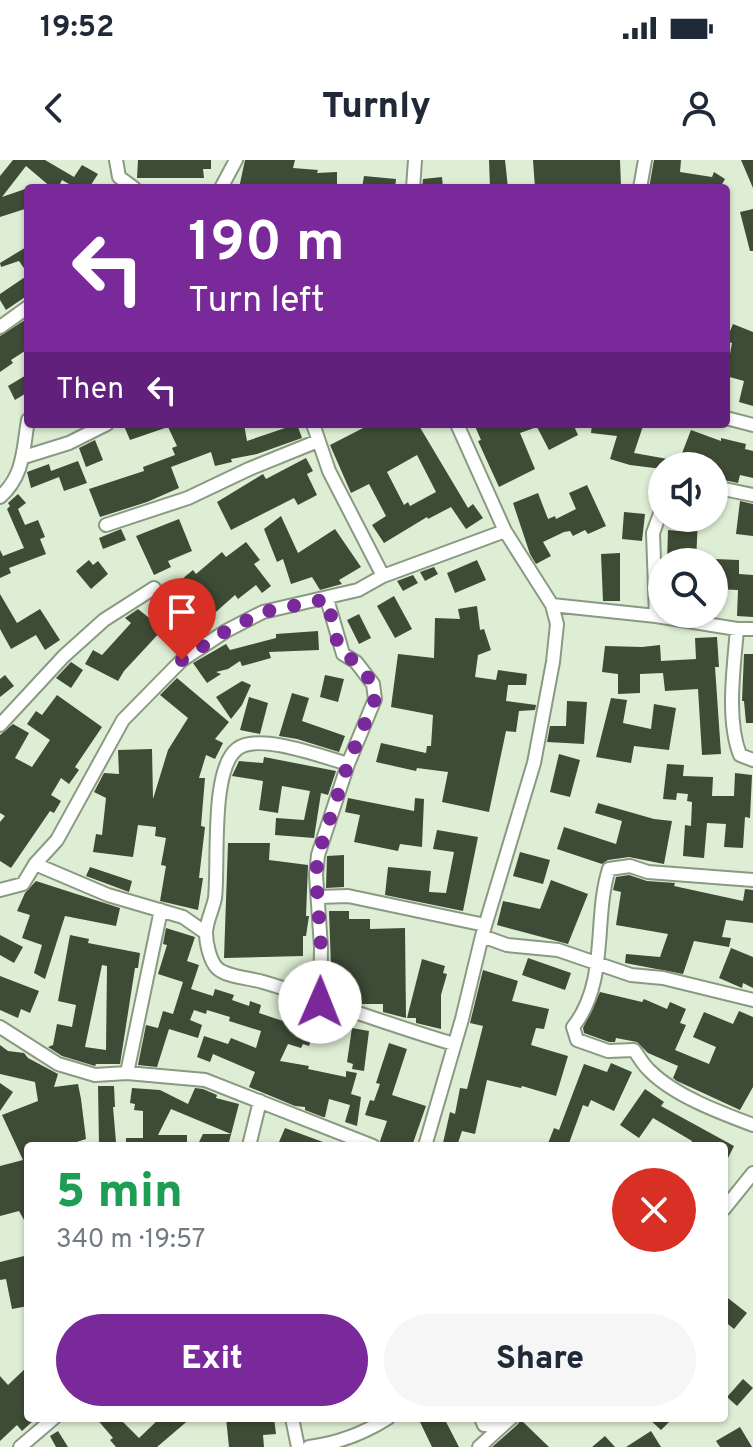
<!DOCTYPE html>
<html lang="en">
<head>
<meta charset="utf-8">
<style>
	body { margin:0; font-family:Overpass,sans-serif; background:#f6f6f7; color:#1f2937; height:100vh; display:flex; flex-direction:column; font-size:30px; white-space:nowrap }
	* { box-sizing:border-box; margin:0 }
	p { font-size:26px; color:#747a83 }
	.icon { flex:none; width:44px; height:44px; fill:none; stroke:currentColor; stroke-width:2; stroke-linecap:round; stroke-linejoin:round }
	.map { position:relative; flex:1; overflow:hidden }
	.drawer { position:absolute; left:24px; top:982px; width:704px; height:280px; display:flex; flex-direction:column; background:#fff; border-radius:8px; box-shadow:0 2px 6px #0004 }
	.drawer>* { flex:none }
	.hud { position:absolute; left:24px; top:24px; width:706px; height:244px; border-radius:8px; box-shadow:0 2px 6px #0004; background:#79299a; color:#fff; overflow:hidden }
	.tools { position:absolute; left:648px; top:292px; display:grid; gap:16px }
	.tools a { display:grid; place-items:center; width:80px; height:80px; border-radius:50%; background:#fff; box-shadow:0 2px 6px #0004; font-size:40px }
	.pin { position:absolute; display:grid; place-items:center; width:68px; height:68px; color:#fff; margin:-82px -34px; border-radius:50% 50% 50% 0; rotate:-45deg; box-shadow:0 0 8px #0007 }
	.pin .icon { rotate:45deg }
	.me { position:absolute; width:88px; margin:-44px; rotate:1deg; stroke-linejoin:round; filter:drop-shadow(0 0 6px #0008) }
	.turn { display:flex; align-items:center; gap:28px; height:168px; padding:0 32px; font-size:36px }
	.turn .icon { width:104px; height:104px; stroke-width:2.5 }
	.turn b { display:block; font-size:56px; line-height:68px }
	.then { display:flex; align-items:center; height:76px; padding:0 32px; background:#0003; gap:16px; font-size:30px }
	.round { display:grid; place-items:center; flex:none; width:84px; height:84px; border-radius:42px; background:#f6f6f7 }
	.overview { display:flex; align-items:center; justify-content:space-between; height:136px; padding:0 32px }
	h1 { font-size:48px; font-weight:800; line-height:60px; color:#1e9e55 }
	.action { display:flex; gap:16px; margin-top:auto; padding:16px 32px }
	.action a { flex:1; height:92px; border-radius:48px; background:#79299a; color:#fff; font-size:32px; font-weight:800; line-height:92px; text-align:center }
	.action a+a { background:#f6f6f7; color:#1f2937 }
	.status { display:flex; justify-content:space-between; align-items:center; height:56px; padding:0 40px; background:#fff; direction:ltr }
	.status svg { height:22px; fill:currentColor }
	header { display:flex; justify-content:space-between; align-items:center; height:104px; padding:0 32px; background:#fff; font-size:36px; font-weight:800 }
	.map>svg:first-child { display:block }
	.building { fill:#3e4b36; fill-rule:evenodd }
	.lines { fill:none; stroke-linecap:round; stroke-linejoin:round }
	.street-casing { stroke:#8a9a82; stroke-width:16 }
	.street { stroke:#fff; stroke-width:12 }
	.route { stroke:#79299a; stroke-width:14; stroke-dasharray:0 25.2 }
</style>
</head>
<body>
<div class="status"><b>19:52</b><svg viewBox="0 0 49 12"><path d="M0 12V9h3v3zM5 12V6h3v6zM10 12V3h3v9zM15 12V0h3v12zM26 1h20v11H26zM47 4h2v5h-2z"/></svg></div>
<header><svg class="icon" aria-label="back" viewBox="0 0 24 24"><path d="M15 5l-7 7 7 7"/></svg>Turnly<svg class="icon" aria-label="person" viewBox="0 0 24 24"><circle cx="12" cy="8" r="4"/><path d="M4 21q1-7 8-7t8 7"/></svg></header>
<div class="map">
<svg width="753" height="1287" viewBox="0 0 753 1287">
	<rect width="100%" height="100%" fill="#deeed4"/>
	<!-- building -->
	<path class="building" d="M13,0H45L74,17L82,5L98,14L89,28H76L62,20L58,28H52L26,6L2,37L28,28V48L0,57V16Z
		M138,0H211V9H203L204,18H137Z
		M245,0H295L293,8L318,10L317,13L337,12V27L239,28Z
		M489,0H505L508,28H490Z
		M533,0H620L621,26L535,28Z
		M654,0H681L680,12L712,17L714,12L725,19L720,28H649Z
		M741,0H753V28Z
		M364,16L396,19L395,28H362Z
		M442,17L443,28H422L423,19Z
		M753,49V91H750L740,52Z
		M28,86V114L19,101L1,107L0,103Z
		M28,115V135L6,150L0,140V134Z
		M28,158V189L11,200L13,203L0,212V176Z
		M733,164L753,172V246L739,242L744,221L726,216L732,183L726,181Z
		M28,214V232L15,240L8,226Z
		M130,264H244L247,281L297,264L302,278L257,294L231,299L232,302L215,306L211,292L171,307L179,328L147,342L100,357L89,329L144,311L143,307L175,295L172,288L177,286L168,267L130,280L124,266Z
		M371,264H418L468,348L473,344L483,358L466,369L451,347L428,359L427,357L384,383L372,365L386,356L369,324L351,333L330,285ZM417,295L436,332L410,346L408,342L404,345L387,312Z
		M474,264H573L578,275L549,290L537,267L520,273L535,309L499,327L478,281L481,280Z
		M592,264L643,266L634,293L679,301L691,270L721,281V278L746,284L745,289L753,291V318L740,315L738,323L714,318V306H662V309L630,305L610,299L617,276L591,273Z
		M95,280L103,300L86,307L79,288Z
		M306,298L313,311L307,314L317,335L298,345L294,338L231,370L217,342L263,314L266,319Z
		M78,301L87,323L64,331L59,317L31,328L27,312L49,304L51,311Z
		M587,325L606,366L588,374L585,370L573,376L570,371L564,372L543,382L551,396L536,404L530,394L513,343L538,333L548,359L555,356L556,359L576,349L569,333Z
		M18,334L26,343L18,349L25,365L38,360L45,377L40,379L46,394L9,408L11,413L0,418V390L3,396L24,388L7,349L10,346L8,343Z
		M740,341L753,344V376L736,374Z
		M624,352L645,354L642,381L622,379Z
		M281,356L298,393L335,369L361,407L339,420L342,424L320,430L312,417L291,424L283,399L277,402L264,369Z
		M679,358H698L696,402H667L668,370L678,371Z
		M179,359L192,391L168,401L171,407L154,415L136,376Z
		M121,369L126,380L103,389L99,378Z
		M246,382L260,400L254,404L271,426L262,433L256,425L238,439L235,435L208,459L176,424L193,410L196,414L222,392L226,397Z
		M620,393V441H603L601,394Z
		M714,399L739,400V414L753,415V457L737,456L738,430L714,429Z
		M89,400L93,405L98,401L108,414L91,429L76,411Z
		M477,400L486,420L455,433L447,413Z
		M434,407L438,414L425,421L420,412Z
		M413,415L418,423L403,431L397,421Z
		M0,434L17,463L40,449L60,480L45,490L36,475L11,489L0,469Z
		M394,436L412,469L395,478L377,446Z
		M477,446L480,470L484,469L491,490L478,495L475,517L496,520L498,510L527,514L526,525H508L506,541L536,545L535,550L519,551L516,572L506,571L489,652L442,642L448,612L417,608L416,611L376,602L381,583L426,593L427,586H431L433,555L391,547L398,494L434,498L435,458L460,459L458,449Z
		M138,449L163,469L124,511L118,521L85,504L93,490L102,495L131,463L125,458Z
		M359,454L371,478L359,484L347,460Z
		M318,471L319,490L269,492L271,498L242,506L240,501L228,509L216,512L221,514L207,523L193,503L226,484L230,490L276,478V474Z
		M717,477L719,507H715L721,594L702,595L698,529L665,531L663,513L640,514V533L618,534V514L602,512L605,486L642,487L660,485L661,501L696,499L695,478Z
		M744,494H753V563H746L744,541H742Z
		M71,502L83,510L71,528L56,518Z
		M5,515L14,526L0,537V519Z
		M325,515L344,519L338,542L320,537Z
		M177,518L229,562L215,579L223,583L215,599L206,595L199,618H205L201,666L205,667L199,718H203L198,750L160,741L166,706L161,705L166,678L155,676L156,667L138,665L133,697L93,692L96,674L102,675L106,638L94,632L104,613L119,614L118,590L152,589L153,639L168,590L188,558L160,535Z
		M242,521L251,525L242,545L231,559L216,537Z
		M292,533L309,538L302,561L345,576L339,592L297,579L279,576Z
		M57,535L102,567L75,607L79,610L69,624L61,618L51,635L61,641L54,653L50,651L11,708L0,701V662L5,656L0,653V575L13,564L29,573L15,598L32,607L50,580L27,564L36,551L42,555Z
		M249,537L268,543L260,574L240,570Z
		M611,538L627,540L623,563L651,569L654,544L676,548L669,590L634,586L631,603L596,597Z
		M567,541L587,542L584,584L547,582L550,566H566Z
		M559,594L580,600L570,637L550,632Z
		M264,597L336,611L328,635L321,633L314,678L275,675L276,658L304,660L310,631L282,626L278,653L259,650L263,621L232,616L239,601L263,603Z
		M667,604L684,605L683,616L713,617L712,636H734L735,613L752,615L750,658L745,657L743,688L724,687L726,664L707,663L704,698L683,696L685,665L691,666L692,642L687,641L688,634L677,633L676,640L663,639Z
		M348,638L414,651L415,638L424,639L422,687L400,684L398,691L354,682L360,655L345,652Z
		M598,643L654,659L672,661L664,704L629,697L608,700L602,704L557,689L564,667L616,684L622,661L595,653Z
		M437,670L478,677L463,751L385,735L388,707L431,711L429,732L446,733L454,692L433,689Z
		M228,683H270L269,700L308,705L306,756H309L306,776H303V796L224,798Z
		M520,692L550,700L543,724L513,716Z
		M344,695V727L326,728L327,696Z
		M90,707L132,721L129,732L86,716Z
		M629,715L647,721L675,723L674,726L743,741L745,729L753,730V763L726,760L722,777L731,778L729,787L694,781L683,814L625,803L626,794L660,797L668,774L616,765L621,732L613,730L616,717Z
		M551,720L588,734L568,784L497,765L503,741L540,749Z
		M36,721L120,748L116,766L65,756L45,819L34,813L42,785L22,778L30,755L17,751L25,733Z
		M329,751H349V759H370V769L405,768L406,858L383,852V844H359L356,840L332,835Z
		M166,768L195,777L187,801L199,805L191,829L213,836L215,829L234,835L232,840L249,846L250,841L261,845L259,853L292,864L295,857L316,864L309,886L303,884L301,888L288,884L280,901L309,906L308,909L346,917V911L357,913L351,934L361,937L357,966L345,962L350,945L329,939L325,957H323L305,950V947L295,946L249,927L255,912L213,894L210,902L197,897L204,876L228,884L231,878L256,888L261,871L229,861L230,857L207,850L206,854L194,850L190,860L202,865L198,878L169,869L157,907L138,905L146,865L158,868L163,851L173,854L183,822L158,814L167,785L163,784Z
		M0,775L23,787L14,803L0,795Z
		M70,775L89,779L88,783L140,793L138,808H135L120,904H96L95,906L62,896L48,887L53,885L57,864L72,867L76,845L58,841ZM102,805L107,806L106,890L85,887Z
		M731,788L753,797V828L743,823L742,828L719,818Z
		M528,798L571,813L565,830L522,815Z
		M422,799L445,806L443,813L447,814L441,835V869L416,863V858H407Z
		M483,810L518,821L512,841L549,849L544,869L536,868L531,885L568,896L556,936L522,926L521,928L487,920L475,974L462,971L457,986H453L443,983L450,952L455,954L460,928L467,929L483,866L470,863Z
		M0,816L39,831L30,853L21,849L18,858L0,850Z
		M600,832L642,842L644,839L667,849L670,842L686,849L680,863L686,865L675,890L709,904L716,887L693,877L704,852L733,864L739,851L753,857V927L740,950L677,921L673,918L678,906L648,893L637,882L616,878L615,882H609L584,873L583,868Z
		M352,868L369,871L364,911L352,909L353,904L347,902Z
		M389,883L407,889L392,935L426,946L412,986L382,985L380,981L387,961L365,955L370,940L374,941L380,924L376,923Z
		M0,885L8,891L24,893L28,898L58,914L54,927L78,924L81,939L86,979L64,986H28V1067L19,1051L0,1056V1006L23,1000L2,955L38,941L35,922L0,914Z
		M611,903L632,912L614,951L591,940L588,947L583,945L568,986H547L554,968L559,970L584,904L607,912Z
		M0,923L13,932L0,951Z
		M98,926H114L115,947H113L116,982L109,986H99Z
		M132,928L160,930L188,944L195,928L203,929L217,935L216,938L239,944L228,986H197L203,974H231L171,949L158,975H187V986H126V978H143V951L134,950L135,944L130,943Z
		M645,929L664,942L661,946L734,986L724,1006V986H690L692,981L653,958L639,978L620,965Z
		M285,968L331,985V986H289L279,982Z
		M28,1095V1146L12,1149L6,1119L0,1120V1102Z
		M724,1135L747,1153L734,1169L724,1161Z
		M28,1206V1258L34,1260L22,1271L17,1265L0,1281V1216L8,1225Z
		M743,1219L753,1228L737,1246L727,1237Z
		M96,1258H119L139,1278L160,1258H191L157,1287H116L110,1280L113,1278Z
		M226,1258H274L276,1274L263,1275L264,1287H229Z
		M429,1258H444L459,1287H432L420,1262Z
		M648,1258H673L661,1270Z
		M521,1260L549,1287H492L517,1265Z
		M740,1267L752,1287H720L716,1281Z
		M58,1271L68,1287H56L50,1276Z
		M651,1271L661,1287H626Z
		M605,1276L615,1287H592Z"/>
	<g class="lines">
		<!-- street casing -->
		<g class="street-casing">
			<path id="street" d="M116,0L119,17L134,28
				M221,28L236,0
				M413,28L415,0
				M640,28L645,0
				M0,167L28,147
				M726,258L753,265
				M313,264L329,311L383,416
				M24,297L69,283L107,264
				M714,327L753,335
				M0,337C24,316 23,290 28,260
				M106,365L188,338L249,309L318,281
				M552,445L656,456L737,469H753
				M656,456L653,373L662,348
				M737,469C734,507 726,559 740,595L753,600
				M0,565L64,496L104,460L154,428
				M348,604C323,597 258,572 237,589C210,610 219,704 215,738C213,749 206,762 206,773C206,783 210,801 217,808C226,817 250,818 263,822C327,841 389,865 454,884
				M35,704L108,735L183,757L206,773
				M753,720L648,712L630,706L609,709C593,759 609,822 573,867L577,880L608,891L634,890C639,897 644,906 650,911C675,936 721,953 753,965
				M0,730L23,724L35,704L57,680L123,560L182,500L226,471L263,452L358,430L383,416L505,371
				M318,737L348,736L485,765
				M482,776L507,785L558,790L631,815L663,818L753,840
				M320,842L321,787L316,715L318,695L348,604L375,539L373,524L356,502L343,494L327,439
				M0,867L58,904L95,915L127,913L205,920L373,986
				M127,913L161,750
				M249,986L260,941
				M425,986L462,859L482,776L534,603L553,502L557,464L552,445L505,371L457,264
				M724,1049L753,1013
				M292,1258L298,1287
				M481,1258L484,1265L501,1266
				M20,1287L54,1258
				M309,1287C339,1283 363,1274 388,1258
				M479,1287L511,1258"/>
		</g>
		<!-- street -->
		<use href="#street" class="street"/>
	</g>
	<g class="lines">
		<!-- route -->
		<path class="route" d="M182,500L226,471L263,452L327,439L337,481L343,494L356,502L373,524L375,539L348,604L318,695L316,715L321,787L320,842"/>
	</g>
</svg>
<div class="tools">
<a><svg class="icon" aria-label="sound" viewBox="0 0 24 24"><path d="M4 9h4l5-4v14l-5-4H4zM17 9q2 3 0 6"/></svg></a>
<a><svg class="icon" aria-label="search" viewBox="0 0 24 24"><circle cx="10" cy="10" r="6"/><path d="M15 15l6 6"/></svg></a>
</div>
<div class="pin" style="left:182px;top:500px;background:#d93025"><svg class="icon" aria-label="arrive" viewBox="0 0 24 24"><path d="M6 21V4h12l-3 4 3 4H6"/></svg></div>
<svg class="me" style="left:320px;top:842px" viewBox="-20 -20 40 40"><circle r="19" fill="#fff"/><path d="M0-13L10 11 0 6-10 11z" fill="#79299a"/></svg>
<div class="hud">
<div class="turn"><svg class="icon" aria-label="left" viewBox="0 0 24 24"><path d="M17 20v-9H6M10 6l-5 5 5 5"/></svg><div><b>190 m</b>Turn left</div></div>
<div class="then">Then<svg class="icon" aria-label="left" viewBox="0 0 24 24"><path d="M17 20v-9H6M10 6l-5 5 5 5"/></svg></div>
</div>
<section class="drawer">
<div class="overview"><div><h1>5 min</h1><p>340 m · 19:57</p></div><a class="round" style="background:#d93025;color:#fff"><svg class="icon" aria-label="close" viewBox="0 0 24 24"><path d="M6 6l12 12M18 6L6 18"/></svg></a></div>
<div class="action"><a>Exit</a><a>Share</a></div>
</section>
</div>
</body>
</html>
